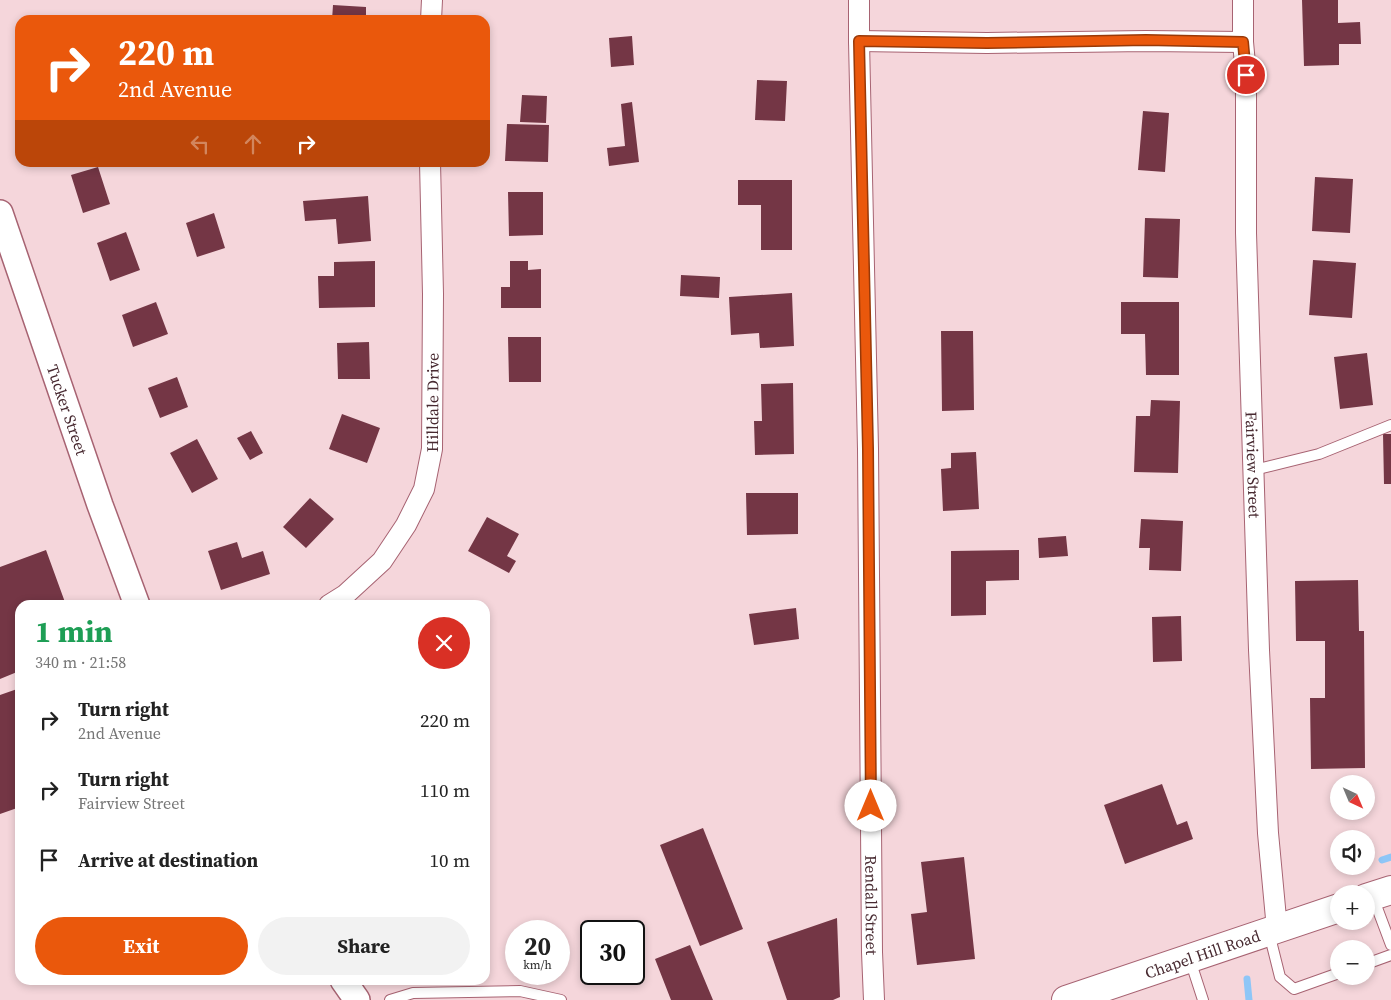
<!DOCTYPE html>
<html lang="en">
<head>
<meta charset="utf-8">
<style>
	body { margin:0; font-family:"Source Serif 4",serif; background:#f2f2f2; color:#222; height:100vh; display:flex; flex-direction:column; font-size:19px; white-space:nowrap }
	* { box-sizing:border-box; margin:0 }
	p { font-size:16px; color:#767676 }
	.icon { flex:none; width:28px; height:28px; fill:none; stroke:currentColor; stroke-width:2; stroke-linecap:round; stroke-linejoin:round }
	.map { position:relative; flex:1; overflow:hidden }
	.panel { position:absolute; left:15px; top:600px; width:475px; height:385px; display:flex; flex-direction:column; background:#fff; border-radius:15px; box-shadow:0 2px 8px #0003 }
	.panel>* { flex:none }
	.banner { position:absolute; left:15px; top:15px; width:475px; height:152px; border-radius:15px; box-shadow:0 2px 8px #0003; background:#ea580c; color:#fff; overflow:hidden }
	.needle { width:32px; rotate:136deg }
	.fabs { position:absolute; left:1330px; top:775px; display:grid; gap:10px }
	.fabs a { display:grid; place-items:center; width:45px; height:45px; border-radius:50%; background:#fff; box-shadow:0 2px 8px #0003; font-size:25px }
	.speed { position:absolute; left:505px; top:920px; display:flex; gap:10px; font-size:25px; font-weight:700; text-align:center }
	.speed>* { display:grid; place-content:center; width:65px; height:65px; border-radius:50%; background:#fff; box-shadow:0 2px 8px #0003; line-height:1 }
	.speed small { font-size:12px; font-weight:400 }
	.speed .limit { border:2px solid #111; border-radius:8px; background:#fff; color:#111 }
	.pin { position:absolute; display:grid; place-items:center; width:42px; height:42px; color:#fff; margin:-21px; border:2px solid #fff; border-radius:50%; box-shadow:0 1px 5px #0007 }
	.me { position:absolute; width:55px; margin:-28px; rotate:0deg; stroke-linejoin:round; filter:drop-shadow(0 0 4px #0008) }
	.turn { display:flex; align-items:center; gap:18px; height:105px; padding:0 20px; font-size:22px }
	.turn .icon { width:65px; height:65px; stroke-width:2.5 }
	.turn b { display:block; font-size:35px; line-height:42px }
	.lanes { display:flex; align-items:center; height:48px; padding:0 20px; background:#0003; justify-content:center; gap:25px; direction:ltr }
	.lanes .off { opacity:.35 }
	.round { display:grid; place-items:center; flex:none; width:52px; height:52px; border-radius:26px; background:#f2f2f2 }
	.headline { display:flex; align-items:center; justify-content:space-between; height:85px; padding:0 20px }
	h1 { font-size:30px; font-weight:700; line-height:38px; color:#1e9e55 }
	.button { display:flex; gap:10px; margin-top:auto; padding:10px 20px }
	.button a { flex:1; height:58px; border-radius:30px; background:#ea580c; color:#fff; font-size:20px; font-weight:700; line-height:58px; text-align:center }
	.button a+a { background:#f2f2f2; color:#222 }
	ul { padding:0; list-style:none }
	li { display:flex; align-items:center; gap:15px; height:70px; padding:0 20px }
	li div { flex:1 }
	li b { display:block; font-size:19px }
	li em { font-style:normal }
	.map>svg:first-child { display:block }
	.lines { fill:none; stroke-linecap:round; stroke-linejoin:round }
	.stream { stroke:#8ec6f7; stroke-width:7 }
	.building { fill:#743645 }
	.service-casing { stroke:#a76372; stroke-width:12 }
	.minor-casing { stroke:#a76372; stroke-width:22 }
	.tertiary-casing { stroke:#a76372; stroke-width:28 }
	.secondary-casing { stroke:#a76372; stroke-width:30 }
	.service { stroke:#fff; stroke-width:10 }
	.minor { stroke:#fff; stroke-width:20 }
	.tertiary { stroke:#fff; stroke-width:25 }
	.secondary { stroke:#fff; stroke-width:28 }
	.route-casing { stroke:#983908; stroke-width:12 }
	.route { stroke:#ea580c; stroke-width:9 }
	.labels { text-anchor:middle; stroke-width:5; stroke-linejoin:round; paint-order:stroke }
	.street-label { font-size:16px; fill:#482a31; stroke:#f7e7ea }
</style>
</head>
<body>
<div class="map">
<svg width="1391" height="1000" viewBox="0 0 1391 1000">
	<rect width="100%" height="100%" fill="#f5d6db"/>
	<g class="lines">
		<!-- stream -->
		<path class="stream" d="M1382,860L1391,857
			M1247,979L1249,1000"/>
	</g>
	<!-- building -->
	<path class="building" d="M1302,0H1338V23L1360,22L1361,44H1339V65L1304,66Z
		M333,5L366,7V20H332Z
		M632,36L634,65L611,67L609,38Z
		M757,80L787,81L785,121L755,120Z
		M522,95L547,96L546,123L520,122Z
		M632,102L639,162L609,166L607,148L625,146L621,104Z
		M1143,111L1169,113L1165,172L1138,170Z
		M507,124L549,125L548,162L505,161Z
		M347,162H366V166H347Z
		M98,167L110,204L83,213L71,175Z
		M1315,177L1353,179L1350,233L1312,231Z
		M738,180H792V250H761V205H738Z
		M508,192H543V235L509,236Z
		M368,196L371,241L338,244L336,219L305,221L303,201Z
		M214,213L225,248L197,257L186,223Z
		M1145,218L1180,219L1178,278L1143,277Z
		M126,232L140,270L110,281L97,243Z
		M1313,260L1356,263L1352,318L1309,315Z
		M375,261V307L319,308L318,276H334V262Z
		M510,261H528V270L541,269V308H501V287H510Z
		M681,275L720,277L719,298L680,296Z
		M792,293L794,346L760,348L759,333L731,335L729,297Z
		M156,302L168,334L133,347L122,315Z
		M1121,302H1179V375H1146L1145,334H1121Z
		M941,331H973L974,410L942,411Z
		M508,337H541V382H509Z
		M369,342L370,379H338L337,343Z
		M1367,353L1373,405L1340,409L1334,357Z
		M177,377L188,407L160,418L148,388Z
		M793,383L794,454L755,455L754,421H762L761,384Z
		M1151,400L1180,401L1178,473L1134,472L1136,416H1150Z
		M342,414L380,428L367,463L329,449Z
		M251,431L263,453L250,460L237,438Z
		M1383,434H1391V484H1384Z
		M197,439L218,479L192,493L170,453Z
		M976,452L979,509L943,511L941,469L951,468V453Z
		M746,493H798V534L747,535Z
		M310,498L334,519L306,548L283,527Z
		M487,517L519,534L507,556L516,561L509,573L468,551Z
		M1141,519L1183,521L1181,571L1149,570L1150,548H1139Z
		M1066,536L1068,556L1039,558L1038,538Z
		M237,542L242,558L263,551L270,574L221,590L208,551Z
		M46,550L66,605H20V679L17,672L0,679V567Z
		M1019,550V580L986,581V615L951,616V551Z
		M1358,580L1359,631H1364L1365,768L1311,769L1310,698H1325V641H1296L1295,581Z
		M796,608L799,639L754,645L749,614Z
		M1181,616L1182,661L1153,662L1152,617Z
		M20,688V807L0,814V695Z
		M1162,784L1177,825L1187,821L1193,839L1125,864L1104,805Z
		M703,828L743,929L700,946L660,845Z
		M964,857L975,959L917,965L911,914L927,912L921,862Z
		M837,918L840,997L833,1000H787L767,942Z
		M690,945L713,1000H671L655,959Z"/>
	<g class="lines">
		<!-- service casing -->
		<g class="service-casing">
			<path id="service" d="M1254,470L1319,454L1391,425
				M1373,897L1391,945
				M1269,933L1280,977L1294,989L1339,973
				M1190,960L1203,1000
				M1366,964L1391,955
				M390,1000L413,993L520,991L561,1000"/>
		</g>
		<!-- minor casing -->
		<g class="minor-casing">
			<g id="minor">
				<path id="s1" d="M859,0V41L868,449L872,952L874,1000"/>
				<path id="s2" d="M1243,0V42L1246,75V233L1259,650L1268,833L1277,929"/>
				<path d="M431,20L432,0"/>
				<path d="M859,41L987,43L1146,41L1243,42"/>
				<path id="s3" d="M329,605L345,595L382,561L406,525L424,489L432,449L433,294L430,162"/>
			</g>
		</g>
		<!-- tertiary casing -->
		<g class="tertiary-casing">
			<g id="tertiary">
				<path id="s4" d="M0,213L100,505L137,605"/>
				<path d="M343,980L357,1000"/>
			</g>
		</g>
		<!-- secondary casing -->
		<g class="secondary-casing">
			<g id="secondary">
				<path d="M1366,898L1391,890"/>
				<path id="s5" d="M1066,1000L1339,908"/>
			</g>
		</g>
		<!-- service -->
		<use href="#service" class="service"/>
		<!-- minor -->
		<use href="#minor" class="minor"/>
		<!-- tertiary -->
		<use href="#tertiary" class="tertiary"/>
		<!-- secondary -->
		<use href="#secondary" class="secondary"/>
	</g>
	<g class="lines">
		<!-- route casing -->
		<g class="route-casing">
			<path id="route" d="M871,806L868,449L859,41L987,43L1146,40L1243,42L1246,75"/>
		</g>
		<!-- route -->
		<use href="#route" class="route"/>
	</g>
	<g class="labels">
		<!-- street labels -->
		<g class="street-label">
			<text dy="6" stroke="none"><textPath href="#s3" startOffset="240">Hilldale Drive</textPath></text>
			<text dy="6" stroke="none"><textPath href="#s4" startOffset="208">Tucker Street</textPath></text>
			<text dy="6" stroke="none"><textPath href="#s2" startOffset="465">Fairview Street</textPath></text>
			<text dy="6" stroke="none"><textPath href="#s1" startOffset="905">Rendall Street</textPath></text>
			<text dy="6" stroke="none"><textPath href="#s5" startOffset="144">Chapel Hill Road</textPath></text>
		</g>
	</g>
</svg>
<div class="fabs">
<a><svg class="needle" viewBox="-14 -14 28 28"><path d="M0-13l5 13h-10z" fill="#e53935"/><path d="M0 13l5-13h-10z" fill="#767676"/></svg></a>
<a><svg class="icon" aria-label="sound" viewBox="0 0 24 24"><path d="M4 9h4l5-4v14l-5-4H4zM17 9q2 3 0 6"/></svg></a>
<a>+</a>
<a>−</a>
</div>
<div class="speed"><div>20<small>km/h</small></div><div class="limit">30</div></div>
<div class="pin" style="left:1246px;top:75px;background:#d93025"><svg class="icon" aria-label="arrive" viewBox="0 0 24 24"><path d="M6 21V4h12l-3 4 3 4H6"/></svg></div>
<svg class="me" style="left:871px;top:806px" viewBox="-20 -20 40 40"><circle r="19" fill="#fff"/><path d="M0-13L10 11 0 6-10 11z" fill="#ea580c"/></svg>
<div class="banner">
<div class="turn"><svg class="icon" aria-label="right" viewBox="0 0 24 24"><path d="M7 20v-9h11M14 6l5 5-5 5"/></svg><div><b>220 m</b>2nd Avenue</div></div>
<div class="lanes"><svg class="icon off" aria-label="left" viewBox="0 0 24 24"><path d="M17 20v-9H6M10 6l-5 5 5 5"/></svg><svg class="icon off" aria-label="ahead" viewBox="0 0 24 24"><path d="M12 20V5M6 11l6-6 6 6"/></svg><svg class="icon" aria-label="right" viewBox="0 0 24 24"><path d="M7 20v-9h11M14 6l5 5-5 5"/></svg></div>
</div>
<section class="panel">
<div class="headline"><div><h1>1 min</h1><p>340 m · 21:58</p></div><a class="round" style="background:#d93025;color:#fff"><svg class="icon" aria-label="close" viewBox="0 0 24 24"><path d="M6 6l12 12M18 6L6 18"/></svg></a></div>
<ul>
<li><svg class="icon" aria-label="right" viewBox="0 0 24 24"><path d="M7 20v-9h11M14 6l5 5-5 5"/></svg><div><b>Turn right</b><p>2nd Avenue</p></div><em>220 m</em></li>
<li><svg class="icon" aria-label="right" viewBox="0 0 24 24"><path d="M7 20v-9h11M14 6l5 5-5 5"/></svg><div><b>Turn right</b><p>Fairview Street</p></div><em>110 m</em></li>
<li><svg class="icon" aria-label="arrive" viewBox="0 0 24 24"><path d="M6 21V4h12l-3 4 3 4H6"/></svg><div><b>Arrive at destination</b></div><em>10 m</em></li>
</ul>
<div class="button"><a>Exit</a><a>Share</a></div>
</section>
</div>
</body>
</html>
